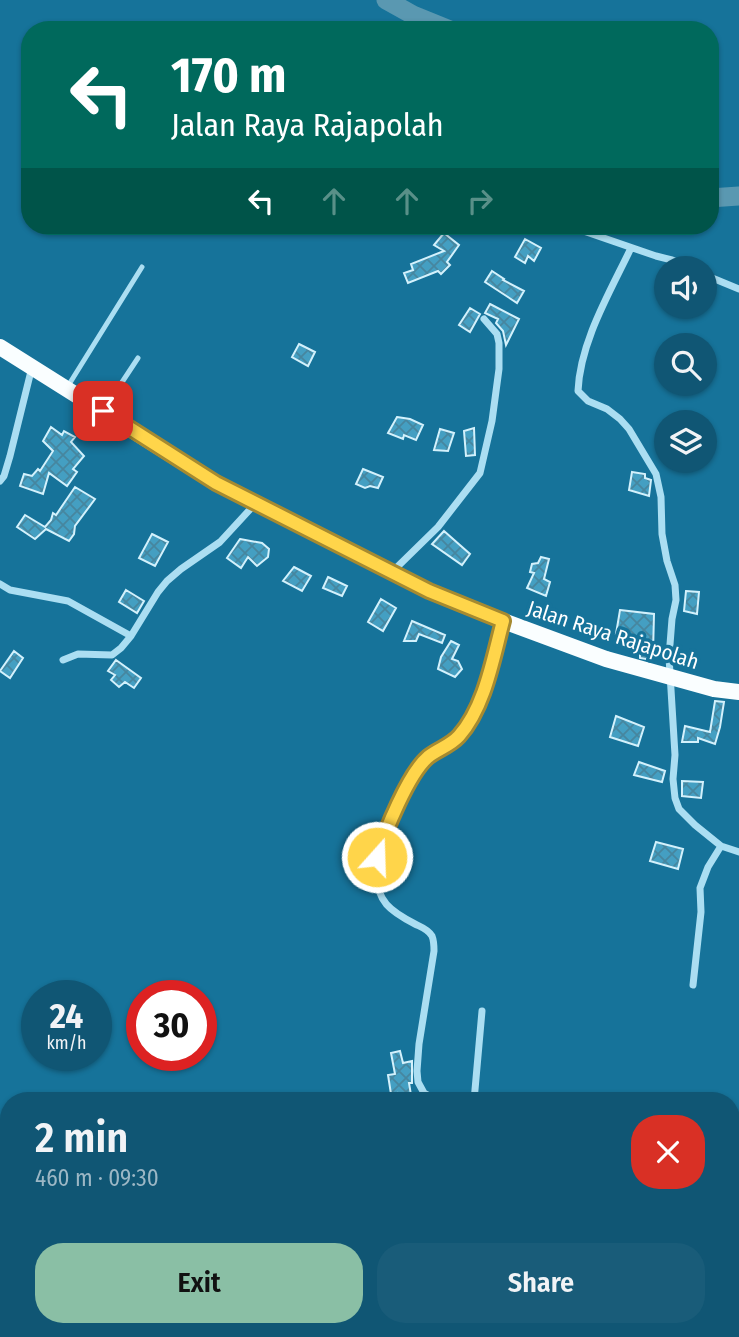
<!DOCTYPE html>
<html lang="en">
<head>
<meta charset="utf-8">
<style>
	body { margin:0; font-family:"Fira Sans Condensed",sans-serif; background:#195c79; color:#f1f3f6; height:100vh; display:flex; flex-direction:column; font-size:26px; white-space:nowrap }
	* { box-sizing:border-box; margin:0 }
	p { font-size:23px; color:#9cb7c5 }
	.icon { flex:none; width:38px; height:38px; fill:none; stroke:currentColor; stroke-width:2; stroke-linecap:round; stroke-linejoin:round }
	.map { position:relative; flex:1; overflow:hidden }
	.side { position:absolute; left:0px; top:1092px; width:740px; height:245px; display:flex; flex-direction:column; background:#105674; border-radius:28px 28px 0 0; box-shadow:0 2px 5px #0004 }
	.side>* { flex:none }
	.hud { position:absolute; left:21px; top:21px; width:698px; height:214px; border-radius:28px; box-shadow:0 2px 5px #0004; background:#00695c; color:#fff; overflow:hidden }
	.buttons { position:absolute; left:654px; top:256px; display:grid; gap:14px }
	.buttons a { display:grid; place-items:center; width:63px; height:63px; border-radius:50%; background:#105674; box-shadow:0 2px 5px #0004; font-size:35px }
	.speed { position:absolute; left:21px; top:980px; display:flex; gap:14px; font-size:35px; font-weight:700; text-align:center }
	.speed>* { display:grid; place-content:center; width:91px; height:91px; border-radius:50%; background:#105674; box-shadow:0 2px 5px #0004; line-height:1 }
	.speed small { font-size:18px; font-weight:400 }
	.speed .limit { border:10px solid #d22; background:#fff; color:#111 }
	.pin { position:absolute; display:grid; place-items:center; width:60px; height:60px; color:#fff; margin:-30px; border-radius:14px; box-shadow:0 4px 10px #0006 }
	.me { position:absolute; width:77px; margin:-38px; rotate:20deg; stroke-linejoin:round; filter:drop-shadow(0 0 5px #0008) }
	.turn { display:flex; align-items:center; gap:24px; height:147px; padding:0 35px; font-size:32px }
	.turn .icon { width:91px; height:91px; stroke-width:2.5 }
	.turn b { display:block; font-size:49px; line-height:60px }
	.lanes { display:flex; align-items:center; height:66px; padding:0 35px; background:#0003; justify-content:center; gap:35px; direction:ltr }
	.lanes .off { opacity:.35 }
	.round { display:grid; place-items:center; flex:none; width:74px; height:74px; border-radius:28px; background:#195c79 }
	.head { display:flex; align-items:center; justify-content:space-between; height:119px; padding:0 35px }
	h1 { font-size:42px; font-weight:600; line-height:52px }
	.button { display:flex; gap:14px; margin-top:auto; padding:14px 35px }
	.button a { flex:1; height:80px; border-radius:28px; background:#8abfa5; color:#111; font-size:28px; font-weight:600; line-height:80px; text-align:center }
	.button a+a { background:#195c79; color:#f1f3f6 }
	.map>svg:first-child { display:block }
	.lines { fill:none; stroke-linecap:round; stroke-linejoin:round }
	.river { stroke:#5a98b1; stroke-width:19 }
	.building { fill:url(#building-cross-hatch); stroke:#d3f1fc; stroke-width:2 }
	.service { stroke:#abdef2; stroke-width:5 }
	.minor { stroke:#abdef2; stroke-width:7 }
	.trunk { stroke:#fafeff; stroke-width:16 }
	.route-casing { stroke:#a68a30; stroke-width:18 }
	.route { stroke:#ffd54a; stroke-width:12 }
	.labels { text-anchor:middle; stroke-width:7; stroke-linejoin:round; paint-order:stroke }
	.street-label { font-size:21px; fill:#fff; stroke:#16739a }
</style>
</head>
<body>
<div class="map">
<svg width="739" height="1337" viewBox="0 0 739 1337">
	<defs>
		<pattern id="building-cross-hatch" width="8" height="8" patternUnits="userSpaceOnUse" patternTransform="scale(1.75)"><rect width="8" height="8" fill="#449fc2"/><path d="M0 0l8 8M0 8l8-8" fill="none" stroke="#46869f"/></pattern>
	</defs>
	<rect width="100%" height="100%" fill="#16739a"/>
	<g class="lines">
		<!-- river -->
		<path class="river" d="M386,0L413,15L450,30
			M710,198L739,196"/>
	</g>
	<!-- building -->
	<path class="building" d="M444,233L459,245L447,262L450,265L441,274L438,271L408,283L404,273L413,270L411,264L444,251L434,245Z
		M525,239L541,248L534,261L528,256L525,263L515,257Z
		M492,271L504,279L503,280L524,291L517,303L485,282Z
		M490,304L519,319L506,345L503,331L496,323L498,319L485,313Z
		M470,308L480,314L470,332L459,325Z
		M299,344L315,352L308,366L292,357Z
		M397,417L410,419L423,425L416,440L404,435L403,439L388,433Z
		M51,427L62,435L64,431L75,437L71,442L84,456L73,469L77,472L67,486L49,473L43,494L20,486L24,474L32,476L38,469L40,471L53,451L43,441Z
		M474,428L475,455L466,456L464,431Z
		M440,429L454,433L448,451L434,450Z
		M363,469L383,477L378,488L370,486L365,488L356,484Z
		M632,472L645,474V478L651,480L649,496L629,490Z
		M75,487L95,499L75,526L74,534L69,541L46,529L35,539L17,527L25,515L45,527L51,520L53,513L56,515Z
		M444,531L470,554L462,565L432,544Z
		M152,534L168,542L155,566L139,558Z
		M240,539L262,543L269,549L268,557L257,566L248,557L241,568L227,558Z
		M541,557L549,559L544,579L550,582L546,596L527,588L534,573L530,572L532,564L538,563Z
		M294,567L311,576L302,591L283,581Z
		M328,577L347,586L342,596L323,588Z
		M126,590L144,601L137,613L119,602Z
		M686,591L699,592L697,614L684,611Z
		M381,599L396,608L383,631L368,622Z
		M620,610L654,614L653,653L646,659L640,658V638L616,634Z
		M412,621L445,635L442,643L419,634L416,641H404Z
		M451,641L459,645L452,659L458,661L462,669L455,677L438,669L441,657Z
		M14,651L23,658L10,678L0,671Z
		M116,660L141,678L134,688L125,682L119,687L111,680L115,675L108,671Z
		M715,701L724,702L720,727L715,744L698,738V742H682L685,726L710,732Z
		M616,716L644,727L638,746L610,737Z
		M639,762L665,771L662,782L634,775Z
		M682,781L703,782L701,798L682,796Z
		M656,842L683,849L678,869L650,861Z
		M400,1051L403,1063L412,1061V1083H409L412,1101H396L397,1093L391,1094L388,1075L395,1074L391,1053Z"/>
	<g class="lines">
		<!-- service -->
		<path class="service" d="M68,386L142,267
			M103,411L138,358"/>
		<!-- minor -->
		<path class="minor" d="M523,226H524
			M569,226L656,256L672,260L690,268
			M631,248C610,292 580,342 578,391L588,401L607,409L620,419L629,429L656,474L661,497L662,534L667,561L675,585L676,600L672,619L669,657L675,755L673,779L675,798L679,809L695,825L721,846L739,852
			M705,275L739,289
			M0,481L4,476L10,456L32,367
			M392,572L438,527L480,473L492,421L499,369V343L497,334L484,319
			M0,584L10,590L68,601L131,636
			M63,660L78,654L112,655L121,648L131,636L158,592L167,581L181,569L220,542L255,504
			M693,985L701,912L700,888L708,867L721,846
			M439,1101L424,1093L418,1082L417,1071L419,1044L434,951C434,946 434,941 432,936C428,929 421,927 415,924C390,911 377,902 376,872C375,846 408,774 428,757C434,753 441,751 447,747C457,739 464,729 471,718C488,692 495,652 503,622
			M474,1101L482,1011
			M472,1328V1337"/>
		<!-- trunk -->
		<path class="trunk" d="M0,347L216,483L429,591L503,621L606,659L714,689L739,692"/>
	</g>
	<g class="lines">
		<!-- route casing -->
		<g class="route-casing">
			<path id="route" d="M103,411L216,483L429,591L503,621C493,658 485,707 459,736C450,746 438,749 428,757C408,774 385,832 377,857"/>
		</g>
		<!-- route -->
		<use href="#route" class="route"/>
	</g>
	<g class="labels">
		<!-- street labels -->
		<g class="street-label">
			<text transform="translate(613 635) rotate(18)" y="7">Jalan Raya Rajapolah</text>
		</g>
	</g>
</svg>
<div class="buttons">
<a><svg class="icon" aria-label="sound" viewBox="0 0 24 24"><path d="M4 9h4l5-4v14l-5-4H4zM17 9q2 3 0 6"/></svg></a>
<a><svg class="icon" aria-label="search" viewBox="0 0 24 24"><circle cx="10" cy="10" r="6"/><path d="M15 15l6 6"/></svg></a>
<a><svg class="icon" aria-label="layers" viewBox="0 0 24 24"><path d="M12 4l9 5-9 5-9-5zM3 14l9 5 9-5"/></svg></a>
</div>
<div class="speed"><div>24<small>km/h</small></div><div class="limit">30</div></div>
<div class="pin" style="left:103px;top:411px;background:#d93025"><svg class="icon" aria-label="arrive" viewBox="0 0 24 24"><path d="M6 21V4h12l-3 4 3 4H6"/></svg></div>
<svg class="me" style="left:377px;top:857px" viewBox="-20 -20 40 40"><circle r="17" fill="#ffd54a" stroke="#fff" stroke-width="3"/><path d="M0-11L8 9 0 5-8 9z" fill="#fff"/></svg>
<div class="hud">
<div class="turn"><svg class="icon" aria-label="left" viewBox="0 0 24 24"><path d="M17 20v-9H6M10 6l-5 5 5 5"/></svg><div><b>170 m</b>Jalan Raya Rajapolah</div></div>
<div class="lanes"><svg class="icon" aria-label="left" viewBox="0 0 24 24"><path d="M17 20v-9H6M10 6l-5 5 5 5"/></svg><svg class="icon off" aria-label="ahead" viewBox="0 0 24 24"><path d="M12 20V5M6 11l6-6 6 6"/></svg><svg class="icon off" aria-label="ahead" viewBox="0 0 24 24"><path d="M12 20V5M6 11l6-6 6 6"/></svg><svg class="icon off" aria-label="right" viewBox="0 0 24 24"><path d="M7 20v-9h11M14 6l5 5-5 5"/></svg></div>
</div>
<section class="side">
<div class="head"><div><h1>2 min</h1><p>460 m · 09:30</p></div><a class="round" style="background:#d93025;color:#fff"><svg class="icon" aria-label="close" viewBox="0 0 24 24"><path d="M6 6l12 12M18 6L6 18"/></svg></a></div>
<div class="button"><a>Exit</a><a>Share</a></div>
</section>
</div>
</body>
</html>
